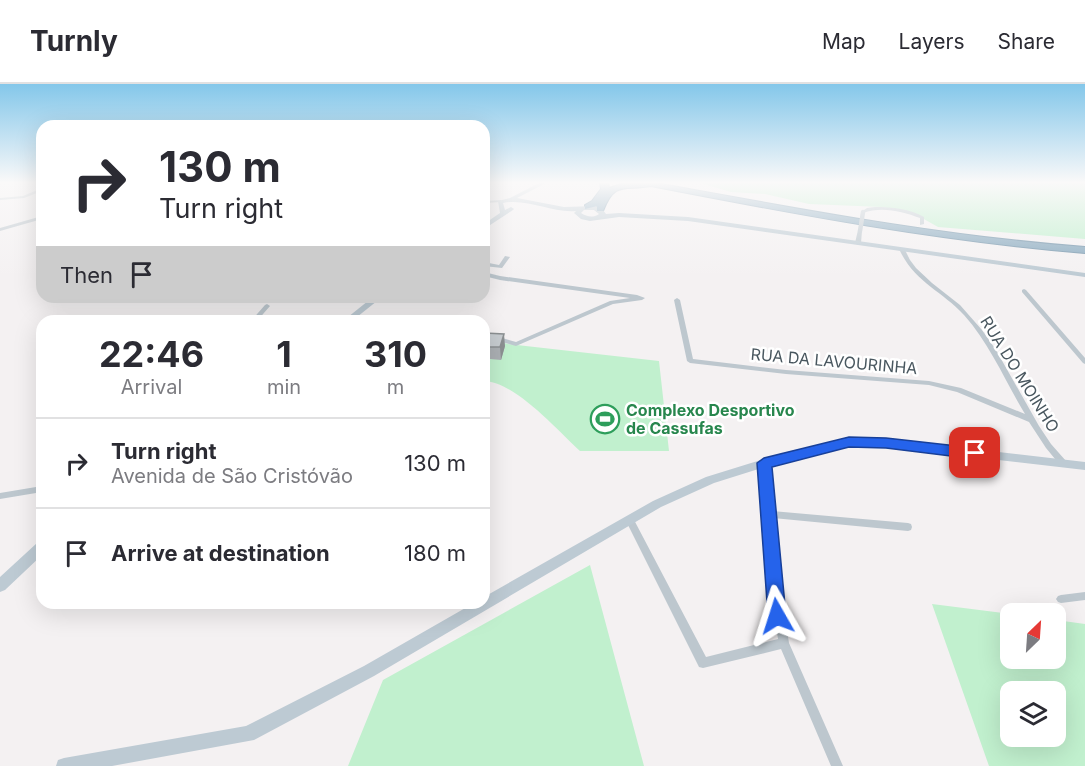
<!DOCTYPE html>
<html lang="en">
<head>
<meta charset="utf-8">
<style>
	body { margin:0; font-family:Inter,sans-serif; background:#f2f2f3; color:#2b2b33; height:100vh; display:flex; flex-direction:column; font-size:22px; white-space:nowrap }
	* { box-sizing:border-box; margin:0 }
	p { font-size:20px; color:#7c7c81 }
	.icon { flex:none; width:33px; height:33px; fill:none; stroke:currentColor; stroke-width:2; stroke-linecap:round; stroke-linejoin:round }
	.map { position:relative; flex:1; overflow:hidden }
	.drawer { position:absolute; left:36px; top:231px; width:454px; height:294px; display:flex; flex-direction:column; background:#fff; border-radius:18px; box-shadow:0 6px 24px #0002 }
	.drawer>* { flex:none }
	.guide { position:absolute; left:36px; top:36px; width:454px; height:183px; border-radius:18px; box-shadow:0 6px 24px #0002; background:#fff; color:#2b2b33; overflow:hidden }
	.needle { width:39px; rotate:25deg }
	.tools { position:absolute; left:1000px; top:519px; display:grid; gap:12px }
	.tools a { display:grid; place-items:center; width:66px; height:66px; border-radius:12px; background:#fff; box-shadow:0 6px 24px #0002; font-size:30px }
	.pin { position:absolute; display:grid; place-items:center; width:51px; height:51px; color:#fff; margin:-26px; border-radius:12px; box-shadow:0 3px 9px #0006 }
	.me { position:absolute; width:66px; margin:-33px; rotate:354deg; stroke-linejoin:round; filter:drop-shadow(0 0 4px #0008) }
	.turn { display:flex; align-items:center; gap:21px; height:126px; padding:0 24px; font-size:27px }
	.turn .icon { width:78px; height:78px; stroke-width:2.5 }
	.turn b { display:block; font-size:42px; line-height:51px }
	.then { display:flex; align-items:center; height:57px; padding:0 24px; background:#0003; gap:12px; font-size:22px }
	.eta { display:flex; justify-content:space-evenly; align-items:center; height:102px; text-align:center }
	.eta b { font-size:36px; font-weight:700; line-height:42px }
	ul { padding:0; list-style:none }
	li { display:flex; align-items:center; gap:18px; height:90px; padding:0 24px; border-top:2px solid #e1e1e2 }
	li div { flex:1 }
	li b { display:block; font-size:22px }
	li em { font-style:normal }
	header { display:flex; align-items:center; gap:36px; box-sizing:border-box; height:84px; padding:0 30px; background:#fff; border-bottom:2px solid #e1e1e2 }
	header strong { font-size:28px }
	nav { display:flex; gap:33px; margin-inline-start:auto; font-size:21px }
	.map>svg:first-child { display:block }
	.green { fill:#c1f0ce; fill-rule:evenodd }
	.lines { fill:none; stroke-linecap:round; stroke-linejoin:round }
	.highway-casing { stroke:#7595ab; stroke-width:2 }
	.street { fill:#bdc7ce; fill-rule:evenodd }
	.secondary { fill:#bdcad3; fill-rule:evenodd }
	.highway { fill:#8aaabf; fill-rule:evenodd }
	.street-bridge { stroke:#bdc7ce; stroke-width:4.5 }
	.wall { fill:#acb0b4 }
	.shaded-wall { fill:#8c9092 }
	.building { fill:#c8cdd1; stroke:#8c9092; stroke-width:1.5 }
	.route { fill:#2563eb; stroke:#184099; stroke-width:1.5 }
	.labels { text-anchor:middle; stroke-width:5; stroke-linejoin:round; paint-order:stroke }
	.street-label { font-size:16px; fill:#49575f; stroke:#fff }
	.leisure-label { font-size:16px; font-weight:bold; fill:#27864d; stroke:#fff; text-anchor:start }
</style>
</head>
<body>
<header>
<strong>Turnly</strong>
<nav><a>Map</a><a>Layers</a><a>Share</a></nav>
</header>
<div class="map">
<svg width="1085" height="682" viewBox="0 0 1085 682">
	<rect width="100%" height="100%" fill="#f4f1f2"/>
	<!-- green -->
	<path class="green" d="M697,98H1085V155L938,143L915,130L882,123L809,120L765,110L731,108Z
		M484,253L508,260L659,277L669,367H580C557,346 516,299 485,297Z
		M590,481L644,682H348L383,596Z
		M932,520L1011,530V574H1056V536L1085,540V682H989ZM1011,608H1056V652H1011Z"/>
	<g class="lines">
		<!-- highway casing -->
		<g class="highway-casing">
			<path id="highway" d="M600,98H608L609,104L625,99L650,98C795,124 938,152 1085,163V169C939,157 795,130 651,102C625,107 615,96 603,127H597V122L585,125V121L592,117L601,105Z"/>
		</g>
		<!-- street -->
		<path class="street" d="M42,104V107L24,114L0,116V114L23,112Z
			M503,116V118H501L484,119V117Z
			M875,123C892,123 910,125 924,133V140L920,141V134C902,127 881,122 863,129L861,128L867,124Z
			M42,132V135L0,147V144Z
			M858,146L862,147L861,159L858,161L855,159Z
			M900,164H904L910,176L916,184L932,199L960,221L982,246L996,266L1039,342L1051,360L1066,377L1067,379L1066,381H1060L1046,364L1029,338L957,308L929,301L786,290L690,279L687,277L674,216L677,214L680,216L693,275L786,286L929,297L961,304L1025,330C1005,297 990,260 964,231C941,206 915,199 899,165Z
			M505,172L510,173L502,184L484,182V178L499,181Z
			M484,188L500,192L637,211L645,214L642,216L613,220L516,262L484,253V249L516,258L610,217L630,214L500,196L484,192Z
			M1024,205L1026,206L1085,274V280L1083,279L1022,208V206Z
			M267,220L270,222L257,237H251L265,221Z
			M209,231L212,233L208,237H202L207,232Z
			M764,376L767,377L768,379L772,427L908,439L911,440L912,443L911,446L908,447L773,434L777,483L789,559L843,682H831L781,565L703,584L699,583L626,437L627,434L630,433L633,434L706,573L778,555L767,483L760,379L761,377Z
			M42,402V408L0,415V409Z
			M1085,508V516L1061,519L1058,518L1056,515L1058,512L1061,511Z"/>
		<!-- secondary -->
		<path class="secondary" d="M541,98H548L517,114L564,123L596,122L602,125L606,130L619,129L688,133L1085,189V193L688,137L619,133L590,137L581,135L574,129L576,127C551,129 528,114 503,119L505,126L511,123L514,125L513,126L484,145V140L500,129L498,117L510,114ZM584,126H594L599,130C593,134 587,133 581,129Z
			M373,213H382L352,237H343Z
			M849,354L886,355L1085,378V386L886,363L849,362L765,383L714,399L661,423L374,592L254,656L112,682H56L58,676L64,674L246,642L364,582L474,519H484V513L653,417L706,393L764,375Z
			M42,458V471L5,506L0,508V493L37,459Z"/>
		<!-- highway -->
		<use href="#highway" class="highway"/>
		<!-- street-bridge -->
		<path class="street-bridge" d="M860,147L863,128"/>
	</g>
	<!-- wall -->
	<path class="wall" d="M484,249L505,262L501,276L490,275L485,294Z"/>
	<!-- shaded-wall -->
	<path class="shaded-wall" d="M504,250L505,262L501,276L500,263Z
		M489,263L490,275L485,294L484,280Z"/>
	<!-- building -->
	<path class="building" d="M484,249L504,250L500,263H489L484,280Z"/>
	<!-- sky -->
	<linearGradient id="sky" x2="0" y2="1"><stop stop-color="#84c7ea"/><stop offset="0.51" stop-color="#faf9f9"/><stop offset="1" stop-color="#faf9f9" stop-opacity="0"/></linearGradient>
	<rect width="1085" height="193" fill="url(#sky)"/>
	<!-- route -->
	<path class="route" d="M849,353L886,354L975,364L982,369L975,375L886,364L849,363L772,383L786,532L784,538L777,540L771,538L768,532L757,379L764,374Z"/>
	<!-- icons -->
	<defs>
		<g id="stadium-ring" transform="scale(1.5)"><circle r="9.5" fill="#fff" stroke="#2e9e5b" stroke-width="1.5"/><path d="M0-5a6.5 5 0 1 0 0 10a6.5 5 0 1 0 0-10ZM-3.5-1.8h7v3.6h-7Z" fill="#2e9e5b"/></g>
	</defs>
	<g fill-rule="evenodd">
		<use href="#stadium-ring" x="605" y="335"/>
	</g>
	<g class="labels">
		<!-- street labels -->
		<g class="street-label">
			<text transform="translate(834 277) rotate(5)" y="6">RUA DA LAVOURINHA</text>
			<text transform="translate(1020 290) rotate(58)" y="6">RUA DO MOINHO</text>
		</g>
		<!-- leisure labels -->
		<g class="leisure-label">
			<text x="626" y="332">Complexo Desportivo<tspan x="626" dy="18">de Cassufas</tspan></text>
		</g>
	</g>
</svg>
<div class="tools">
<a><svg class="needle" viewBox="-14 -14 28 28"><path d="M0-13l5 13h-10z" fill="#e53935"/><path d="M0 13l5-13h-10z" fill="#7c7c81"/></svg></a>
<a><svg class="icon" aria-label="layers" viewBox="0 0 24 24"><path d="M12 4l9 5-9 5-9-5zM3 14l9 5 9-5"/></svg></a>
</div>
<div class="pin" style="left:975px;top:369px;background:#d93025"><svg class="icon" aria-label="arrive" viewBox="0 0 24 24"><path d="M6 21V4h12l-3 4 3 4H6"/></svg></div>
<svg class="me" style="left:777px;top:532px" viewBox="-20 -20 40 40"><path d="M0-17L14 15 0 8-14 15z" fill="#2563eb" stroke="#fff" stroke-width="4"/></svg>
<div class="guide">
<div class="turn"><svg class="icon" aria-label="right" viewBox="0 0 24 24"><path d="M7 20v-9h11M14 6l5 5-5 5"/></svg><div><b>130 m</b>Turn right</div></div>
<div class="then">Then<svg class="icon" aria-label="arrive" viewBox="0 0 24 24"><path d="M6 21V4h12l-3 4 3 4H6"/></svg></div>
</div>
<section class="drawer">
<div class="eta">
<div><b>22:46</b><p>Arrival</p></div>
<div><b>1</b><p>min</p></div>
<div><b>310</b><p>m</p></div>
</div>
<ul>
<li><svg class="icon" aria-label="right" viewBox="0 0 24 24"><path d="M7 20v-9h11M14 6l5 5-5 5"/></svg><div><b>Turn right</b><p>Avenida de São Cristóvão</p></div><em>130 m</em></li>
<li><svg class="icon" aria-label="arrive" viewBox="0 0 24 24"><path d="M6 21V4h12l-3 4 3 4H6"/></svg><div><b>Arrive at destination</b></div><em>180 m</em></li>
</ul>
</section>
</div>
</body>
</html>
